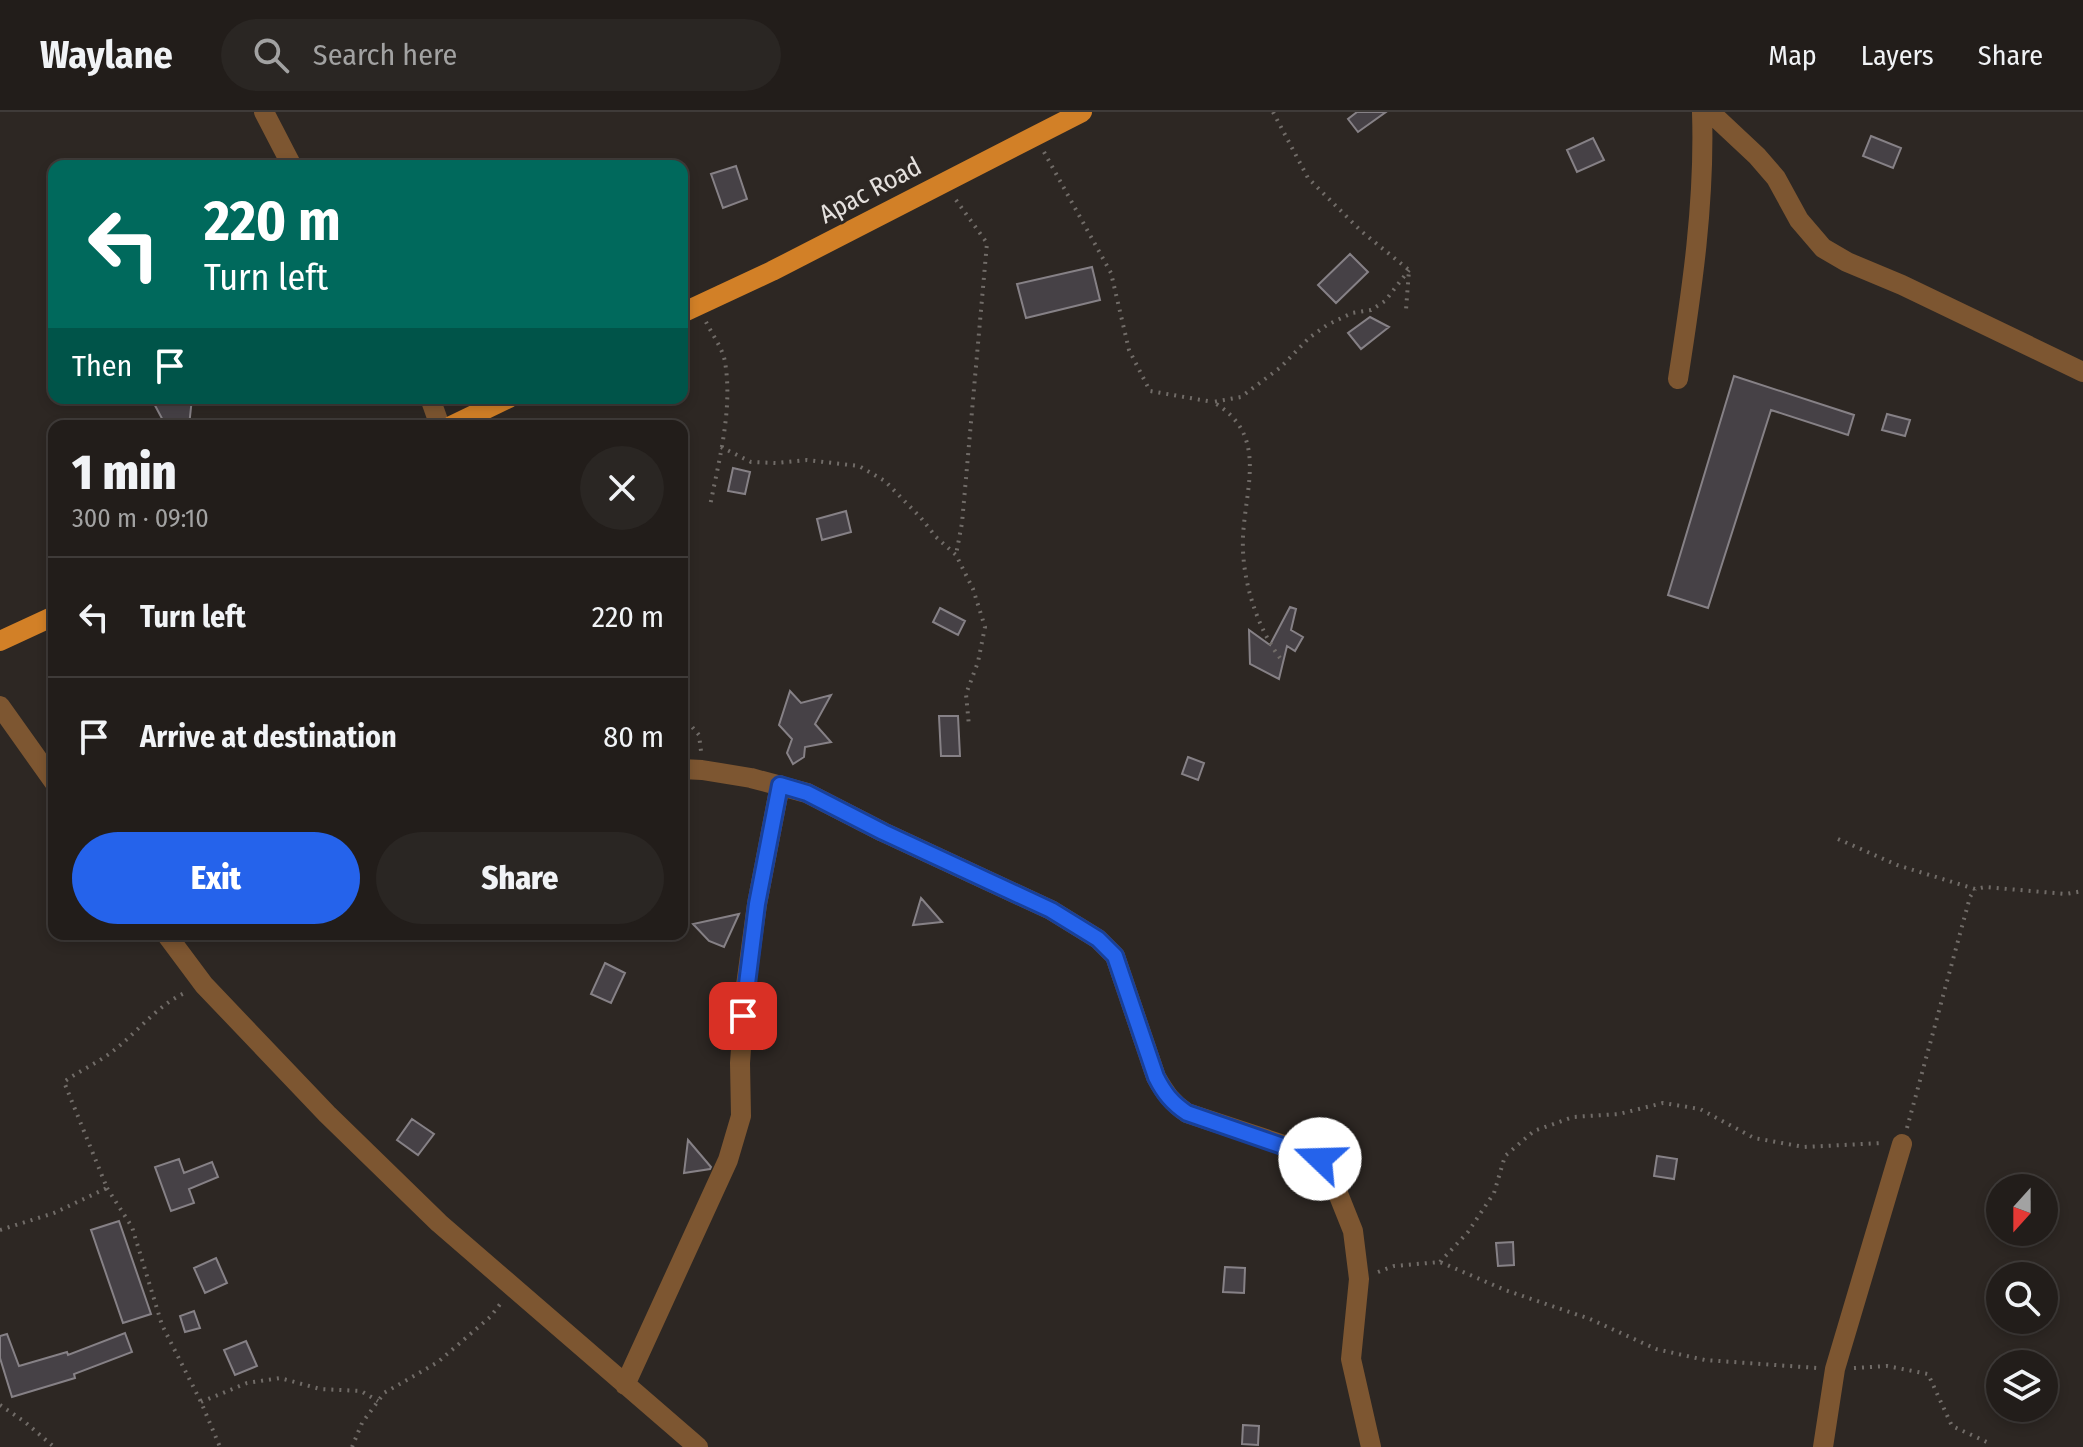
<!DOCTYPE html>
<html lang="en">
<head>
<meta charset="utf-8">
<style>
	body { margin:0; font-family:"Fira Sans Condensed",sans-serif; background:#2a2623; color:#f1f3f6; height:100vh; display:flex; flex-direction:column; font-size:30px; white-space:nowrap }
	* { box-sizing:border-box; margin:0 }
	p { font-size:26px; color:#a2a2a2 }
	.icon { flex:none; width:44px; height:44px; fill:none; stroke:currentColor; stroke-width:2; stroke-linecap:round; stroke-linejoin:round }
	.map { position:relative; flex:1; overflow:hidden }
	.side { position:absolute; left:48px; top:308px; width:640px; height:520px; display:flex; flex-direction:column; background:#221d1a; border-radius:16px; box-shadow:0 4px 12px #0003,0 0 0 2px #3f3b39 }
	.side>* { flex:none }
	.top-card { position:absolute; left:48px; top:48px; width:640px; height:244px; border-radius:16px; box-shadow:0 4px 12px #0003,0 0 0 2px #3f3b39; background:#00695c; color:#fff; overflow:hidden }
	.needle { width:52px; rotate:201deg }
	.tools { position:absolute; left:1986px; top:1062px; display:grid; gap:16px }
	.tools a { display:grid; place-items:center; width:72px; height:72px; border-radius:50%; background:#221d1a; box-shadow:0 4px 12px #0003,0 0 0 2px #3f3b39; font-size:40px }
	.pin { position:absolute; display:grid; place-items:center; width:68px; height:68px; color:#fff; margin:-34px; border-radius:16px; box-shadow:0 4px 12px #0006 }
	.me { position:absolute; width:88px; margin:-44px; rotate:291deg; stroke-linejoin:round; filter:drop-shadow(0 0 6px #0008) }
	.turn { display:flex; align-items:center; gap:28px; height:168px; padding:0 24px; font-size:36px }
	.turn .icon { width:104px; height:104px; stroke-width:2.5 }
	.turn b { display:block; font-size:56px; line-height:68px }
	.then { display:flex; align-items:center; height:76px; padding:0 24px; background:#0003; gap:16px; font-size:30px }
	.round { display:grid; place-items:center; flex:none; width:84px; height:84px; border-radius:42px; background:#2a2623 }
	.overview { display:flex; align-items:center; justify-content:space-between; height:136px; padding:0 24px }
	h1 { font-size:48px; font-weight:800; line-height:60px }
	.cta { display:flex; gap:16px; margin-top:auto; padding:16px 24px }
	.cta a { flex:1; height:92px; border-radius:48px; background:#2563eb; color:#fff; font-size:32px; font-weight:800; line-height:92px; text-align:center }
	.cta a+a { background:#2a2623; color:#f1f3f6 }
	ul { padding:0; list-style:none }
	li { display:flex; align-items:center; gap:24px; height:120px; padding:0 24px; border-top:2px solid #3f3b39 }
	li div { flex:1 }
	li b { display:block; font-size:30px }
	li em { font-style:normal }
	header { display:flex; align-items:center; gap:48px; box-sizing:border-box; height:112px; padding:0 40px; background:#221d1a; border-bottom:2px solid #3f3b39 }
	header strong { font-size:38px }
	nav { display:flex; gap:44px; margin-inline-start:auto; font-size:28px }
	.search { width:560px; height:72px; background:#2a2623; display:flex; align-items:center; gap:20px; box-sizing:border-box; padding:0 28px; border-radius:44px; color:#a2a2a2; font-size:30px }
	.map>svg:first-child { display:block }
	.building { fill:#464146; stroke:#868186; stroke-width:2 }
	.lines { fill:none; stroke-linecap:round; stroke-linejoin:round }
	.path { stroke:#716c68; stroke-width:4; stroke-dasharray:2 6; stroke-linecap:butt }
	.minor { stroke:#7d5631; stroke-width:20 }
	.major { stroke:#d28027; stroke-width:20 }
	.route-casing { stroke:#184099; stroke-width:20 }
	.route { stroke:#2563eb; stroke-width:14 }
	.labels { text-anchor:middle; stroke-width:6; stroke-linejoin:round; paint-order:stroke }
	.street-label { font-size:26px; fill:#e5e1de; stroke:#2d2723 }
</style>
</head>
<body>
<header>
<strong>Waylane</strong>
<div class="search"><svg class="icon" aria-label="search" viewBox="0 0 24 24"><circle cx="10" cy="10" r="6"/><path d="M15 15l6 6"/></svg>Search here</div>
<nav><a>Map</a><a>Layers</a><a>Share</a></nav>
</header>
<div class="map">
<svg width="2083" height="1335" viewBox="0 0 2083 1335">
	<rect width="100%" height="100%" fill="#2d2723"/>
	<!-- building -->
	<path class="building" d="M1357,0H1386L1358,20L1348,7Z
		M1871,24L1901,36L1893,56L1863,44Z
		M1593,26L1604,48L1577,60L1567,38Z
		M736,54L747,87L723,96L711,62Z
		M1350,142L1368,160L1336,191L1318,173Z
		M1092,155L1100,188L1026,206L1017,172Z
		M1370,205L1389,215L1361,237L1348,221Z
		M1734,264L1854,303L1848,323L1771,298L1708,496L1668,483Z
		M151,286H192L189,314H166Z
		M1887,302L1910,308L1905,324L1882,318Z
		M733,356L750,360L745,382L728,379Z
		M846,399L851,420L822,428L817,407Z
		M1290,495L1296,497L1291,518L1303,525L1295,539L1287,534L1279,567L1250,552L1249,518L1270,533Z
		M940,496L965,509L958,523L933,510Z
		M790,579L801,591L831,583L815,612L831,630L805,635L804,645L793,652L787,641L792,627L779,613Z
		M939,604H958L960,644H941Z
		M1188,645L1204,651L1198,668L1182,662Z
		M921,786L942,810L913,813Z
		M739,802L724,835L709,829L693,812Z
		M605,851L625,861L611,891L591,882Z
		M412,1007L434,1022L418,1043L397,1028Z
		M688,1028L711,1055L710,1057L684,1061Z
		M1657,1044L1677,1047L1674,1067L1654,1064Z
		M179,1047L184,1061L212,1050L218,1065L189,1077L194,1091L171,1099L155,1055Z
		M119,1109L151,1202L123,1211L91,1118Z
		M1513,1130L1514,1153L1498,1154L1496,1131Z
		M216,1146L227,1171L205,1181L194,1156Z
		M1225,1155L1245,1156L1244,1181L1223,1180Z
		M194,1199L200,1216L185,1220L180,1204Z
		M125,1221L132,1240L74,1262L75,1266L12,1285L0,1246V1224L7,1222L19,1254L67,1240L68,1243Z
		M246,1229L257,1254L235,1263L224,1238Z
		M1243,1313L1259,1314L1258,1333L1242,1332Z"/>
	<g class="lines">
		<!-- path -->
		<path class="path" d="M1273,0L1308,66L1361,119L1409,158L1406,198
			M1044,40L1111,161L1129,238L1150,279L1213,290
			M956,88L987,131L962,411L956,443
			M706,210C712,222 723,237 725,250C733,297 719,348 710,394
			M721,335L751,350L776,351L807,348L859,354L885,369L921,406L936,425L956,443L973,477L985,515L978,550L966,582L969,614
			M1280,546C1256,514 1241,465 1243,424C1246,372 1268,322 1213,290L1241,285L1281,255L1309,226L1327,213L1352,201L1371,198L1385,189L1409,158
			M682,603L699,623L701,639
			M1838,727L1897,753L1975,777L1985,775L2066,782L2083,779
			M1907,1016L1970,785L1975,777
			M107,1076L132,1115L162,1213L201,1290L220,1335
			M0,1118L54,1101L107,1076L64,970C80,958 98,951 113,939C138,920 158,892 187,880
			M1440,1150L1468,1120L1494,1081L1505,1044L1534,1019L1573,1005L1619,1002L1663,991L1700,997L1754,1026L1804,1035L1882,1031
			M1378,1160L1394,1154L1440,1150L1505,1178L1590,1207L1656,1237L1705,1248L1817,1256
			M1854,1256L1887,1254L1928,1262L1952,1314L1989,1331
			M201,1290L247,1271L280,1266L320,1277L361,1279L378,1289
			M0,1293L25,1310L54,1335
			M352,1335L362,1311L384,1281L438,1250L490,1205L501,1191"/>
		<!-- minor -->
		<path class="minor" d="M264,0L292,54
			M1710,0L1757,44L1776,66L1799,108L1823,136L1847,150L1902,173L2083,260
			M1678,267C1692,178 1705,90 1702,0
			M430,286L440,314
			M0,594L54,670
			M682,657L702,658L751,666L807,681L883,720L1051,798L1098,827L1115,844L1156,965C1165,981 1172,991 1187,1001L1311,1042L1327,1054L1353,1119L1359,1167L1351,1247L1371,1335
			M166,822L204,873L327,1002L439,1111L698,1335
			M625,1273L728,1048L741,1004L740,951L745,881L757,792L780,673
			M1823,1335L1835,1257L1902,1032"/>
		<!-- major -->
		<path class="major" d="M682,201L772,159L1082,0
			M451,314L509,286
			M0,529L54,504"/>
	</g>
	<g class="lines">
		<!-- route casing -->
		<g class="route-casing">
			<path id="route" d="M743,904L757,792L780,673L807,681L883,720L1051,798L1098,827L1115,844L1156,965C1164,981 1172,991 1187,1001L1320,1047"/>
		</g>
		<!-- route -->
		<use href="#route" class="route"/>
	</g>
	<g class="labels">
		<!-- street labels -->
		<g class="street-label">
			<text transform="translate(870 78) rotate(-28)" y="9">Apac Road</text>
		</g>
	</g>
</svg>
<div class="tools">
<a><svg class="needle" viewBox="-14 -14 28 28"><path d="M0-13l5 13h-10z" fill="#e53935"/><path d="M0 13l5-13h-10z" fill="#a2a2a2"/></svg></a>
<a><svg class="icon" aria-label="search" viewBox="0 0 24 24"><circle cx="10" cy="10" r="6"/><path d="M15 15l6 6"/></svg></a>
<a><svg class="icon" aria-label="layers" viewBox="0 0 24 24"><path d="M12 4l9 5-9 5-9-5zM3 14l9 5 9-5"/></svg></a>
</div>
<div class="pin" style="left:743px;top:904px;background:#d93025"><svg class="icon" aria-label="arrive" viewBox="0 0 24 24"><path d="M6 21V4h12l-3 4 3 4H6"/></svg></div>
<svg class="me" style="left:1320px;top:1047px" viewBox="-20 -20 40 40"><circle r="19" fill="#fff"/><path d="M0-13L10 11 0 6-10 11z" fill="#2563eb"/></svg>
<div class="top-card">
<div class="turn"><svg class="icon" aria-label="left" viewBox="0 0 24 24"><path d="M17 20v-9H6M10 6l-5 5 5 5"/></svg><div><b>220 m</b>Turn left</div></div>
<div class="then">Then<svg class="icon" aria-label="arrive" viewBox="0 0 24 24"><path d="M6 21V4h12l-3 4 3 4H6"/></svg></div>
</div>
<section class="side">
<div class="overview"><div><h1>1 min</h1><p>300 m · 09:10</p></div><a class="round"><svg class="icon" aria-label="close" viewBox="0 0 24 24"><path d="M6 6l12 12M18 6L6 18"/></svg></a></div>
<ul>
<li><svg class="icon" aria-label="left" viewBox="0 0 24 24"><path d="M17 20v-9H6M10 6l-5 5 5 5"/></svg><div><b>Turn left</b></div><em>220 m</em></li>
<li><svg class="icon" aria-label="arrive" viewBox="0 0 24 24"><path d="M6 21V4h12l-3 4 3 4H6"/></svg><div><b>Arrive at destination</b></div><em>80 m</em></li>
</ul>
<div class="cta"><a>Exit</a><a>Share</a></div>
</section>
</div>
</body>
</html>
